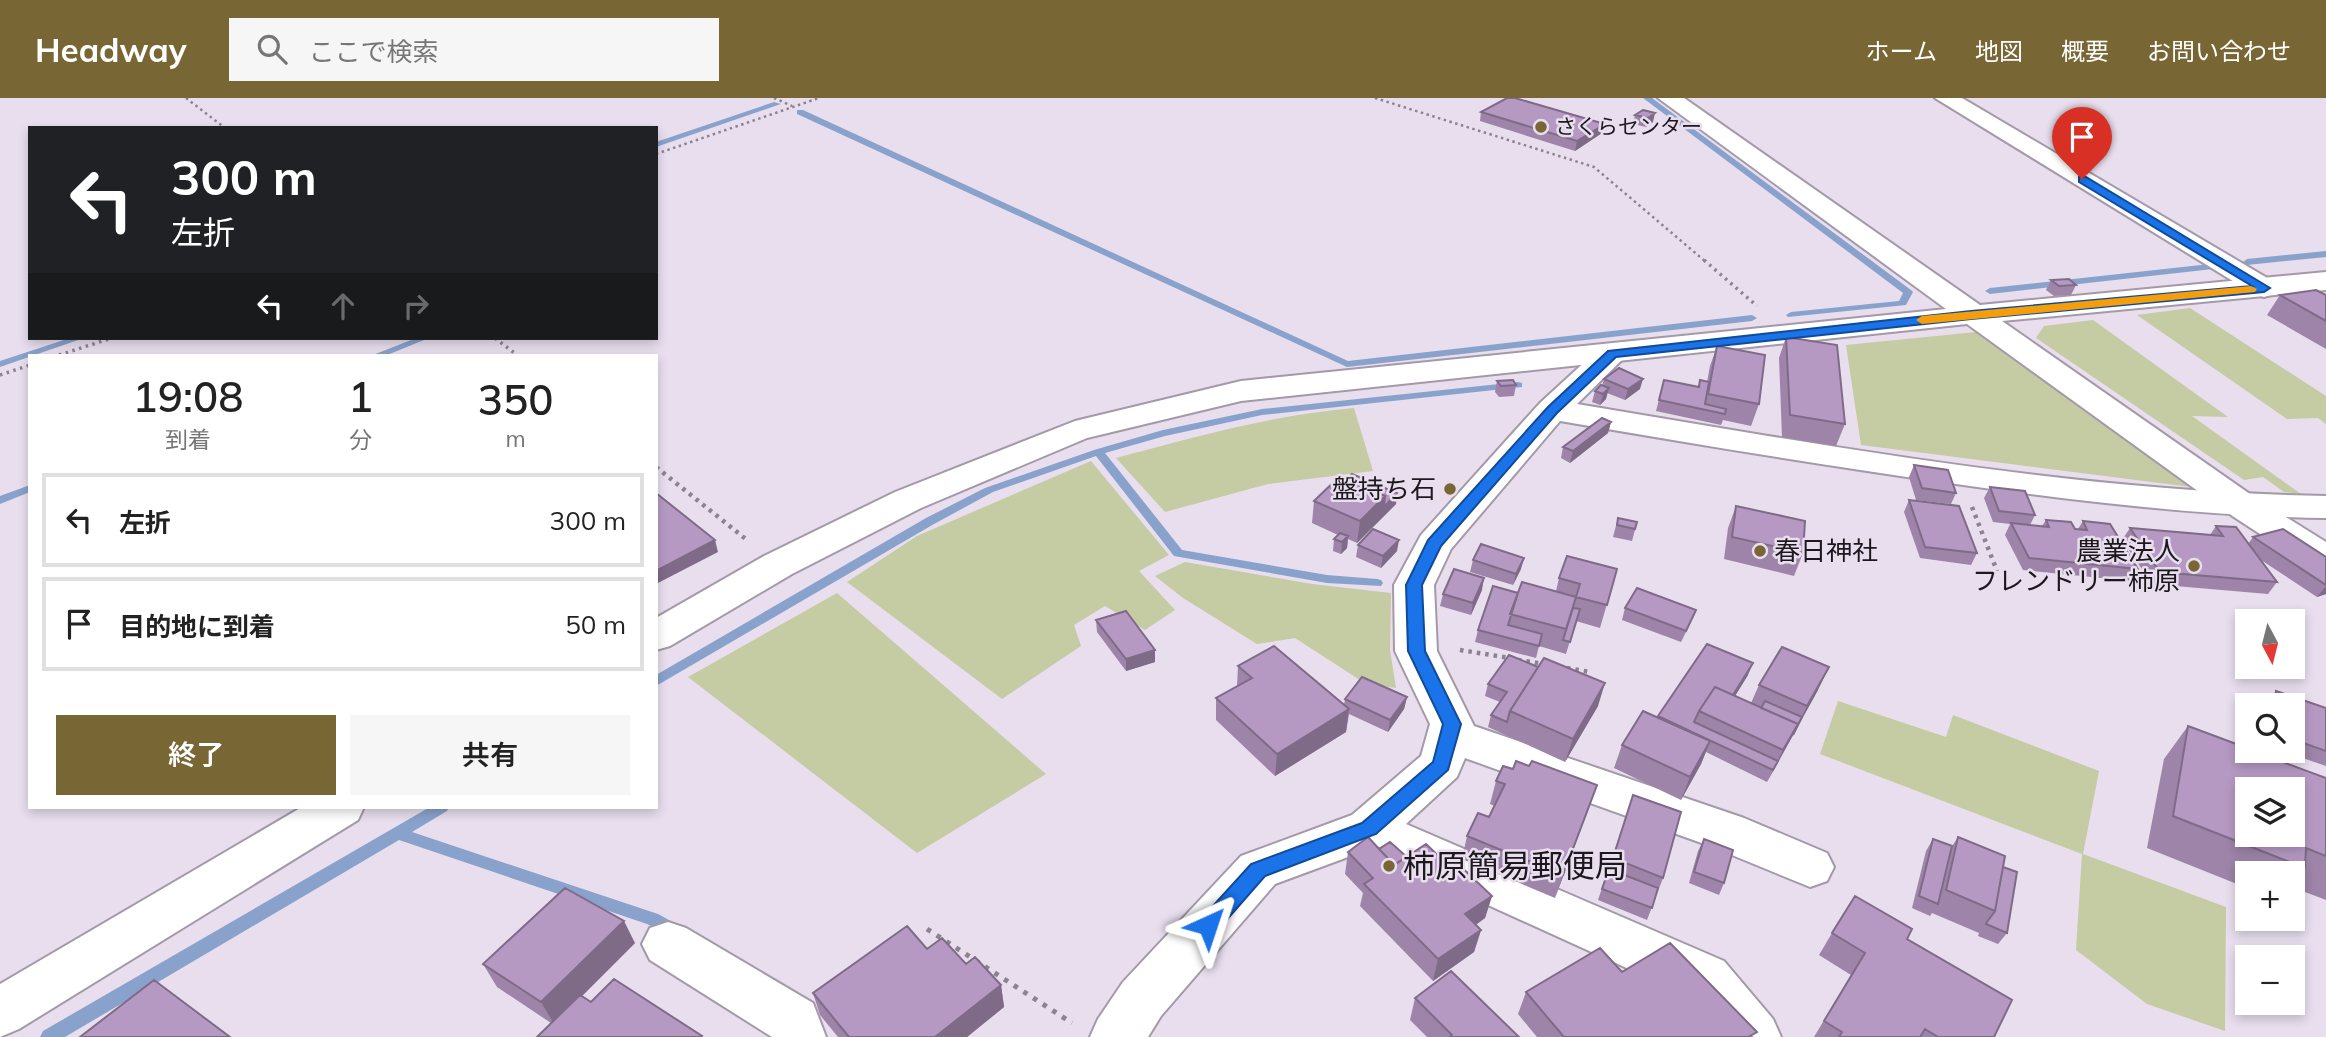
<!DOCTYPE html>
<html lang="ja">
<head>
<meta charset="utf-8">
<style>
	body { margin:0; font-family:Mulish,"Noto Sans JP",sans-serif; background:#f6f6f6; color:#222; height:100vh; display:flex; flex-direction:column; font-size:26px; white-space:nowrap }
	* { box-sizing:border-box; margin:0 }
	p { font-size:23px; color:#767676 }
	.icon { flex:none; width:38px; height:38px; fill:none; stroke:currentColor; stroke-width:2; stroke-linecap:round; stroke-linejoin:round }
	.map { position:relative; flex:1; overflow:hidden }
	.drawer { position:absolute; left:28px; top:256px; width:630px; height:455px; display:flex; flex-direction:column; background:#fff; border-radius:0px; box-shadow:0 4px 10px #0003 }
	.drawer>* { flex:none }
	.banner { position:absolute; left:28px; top:28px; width:630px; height:214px; border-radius:0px; box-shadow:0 4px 10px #0003; background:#202124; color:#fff; overflow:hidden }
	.needle { width:46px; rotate:173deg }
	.controls { position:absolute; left:2235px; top:511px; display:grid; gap:14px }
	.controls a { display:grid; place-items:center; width:70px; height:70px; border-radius:0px; background:#fff; box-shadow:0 4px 10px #0003; font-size:35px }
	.pin { position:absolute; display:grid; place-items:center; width:60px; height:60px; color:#fff; margin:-72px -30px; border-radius:50% 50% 50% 0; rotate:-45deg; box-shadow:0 0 7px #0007 }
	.pin .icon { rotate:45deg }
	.me { position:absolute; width:77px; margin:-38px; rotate:42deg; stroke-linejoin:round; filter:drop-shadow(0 0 5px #0008) }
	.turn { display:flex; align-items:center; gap:24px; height:147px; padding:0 28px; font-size:32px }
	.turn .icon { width:91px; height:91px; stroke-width:2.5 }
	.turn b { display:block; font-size:49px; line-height:60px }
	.lanes { display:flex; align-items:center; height:66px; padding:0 28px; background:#0003; justify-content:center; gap:35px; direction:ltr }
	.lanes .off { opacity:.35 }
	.eta { display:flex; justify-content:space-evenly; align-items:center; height:119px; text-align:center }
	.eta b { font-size:42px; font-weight:600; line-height:49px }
	.action { display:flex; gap:14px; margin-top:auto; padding:14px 28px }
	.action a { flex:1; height:80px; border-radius:0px; background:#786634; color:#fff; font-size:28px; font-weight:600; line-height:80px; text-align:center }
	.action a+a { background:#f6f6f6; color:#222 }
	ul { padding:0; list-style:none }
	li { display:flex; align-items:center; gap:21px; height:94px; margin:0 14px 10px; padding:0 14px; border:4px solid #e0e0e0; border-radius:0px }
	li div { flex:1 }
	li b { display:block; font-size:26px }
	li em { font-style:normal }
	header { display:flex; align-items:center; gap:42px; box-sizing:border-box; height:98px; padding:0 35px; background:#786634; color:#fff }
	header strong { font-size:33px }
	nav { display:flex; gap:38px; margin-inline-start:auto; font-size:24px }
	.search { width:490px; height:63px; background:#f6f6f6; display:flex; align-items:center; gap:18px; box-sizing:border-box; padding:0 24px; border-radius:0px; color:#767676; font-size:26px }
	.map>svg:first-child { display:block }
	.green { fill:#c5cba3 }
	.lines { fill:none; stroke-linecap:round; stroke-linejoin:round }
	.stream { fill:#89a2cc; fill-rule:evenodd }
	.street-casing { stroke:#a399a8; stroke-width:4 }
	.secondary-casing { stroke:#a399a8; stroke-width:4 }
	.path-far3 { stroke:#8b848f; stroke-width:2.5; stroke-dasharray:2.5 3.5; stroke-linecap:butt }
	.path-far2 { stroke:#8b848f; stroke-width:3.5; stroke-dasharray:2.5 4.5; stroke-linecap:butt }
	.path-far1 { stroke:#8b848f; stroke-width:4.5; stroke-dasharray:3.5 5; stroke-linecap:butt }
	.path { stroke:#8b848f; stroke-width:5; stroke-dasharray:4.5 7; stroke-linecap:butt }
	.street { fill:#fff; fill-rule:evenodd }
	.secondary { fill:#fff; fill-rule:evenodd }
	.wall { fill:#9d84a8 }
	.shaded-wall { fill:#7f6b88 }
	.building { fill:#b699c3; stroke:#7f6b88; stroke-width:2; fill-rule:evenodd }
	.route { fill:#1a73e8; stroke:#114b97; stroke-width:2 }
	.slow { fill:#f59e0b }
	.poi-dot { fill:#786634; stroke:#e8deee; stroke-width:2.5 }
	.labels { text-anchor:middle; stroke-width:5; stroke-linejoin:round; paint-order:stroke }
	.far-poi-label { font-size:21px; fill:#1c181e; stroke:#e8deee; text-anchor:start }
	.poi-label { font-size:26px; fill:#1c181e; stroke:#e8deee; text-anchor:end }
	.near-poi-label { font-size:32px; fill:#1c181e; stroke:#e8deee; text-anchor:start }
</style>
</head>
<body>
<header>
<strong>Headway</strong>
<div class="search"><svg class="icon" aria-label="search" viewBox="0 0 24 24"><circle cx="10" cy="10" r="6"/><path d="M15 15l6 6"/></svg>ここで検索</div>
<nav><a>ホーム</a><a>地図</a><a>概要</a><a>お問い合わせ</a></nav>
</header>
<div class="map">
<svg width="2326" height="939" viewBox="0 0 2326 939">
	<rect width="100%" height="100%" fill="#e8deee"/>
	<!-- green -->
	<path class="green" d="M2190,210L2326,298V326L2318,320L2287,321L2137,217Z
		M2093,222L2228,319L2192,318L2301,396L2284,394L2263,379L2244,382L2036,240L2044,228Z
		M1976,234L2191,389L1861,347L1846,247Z
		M1354,310L1373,373L1268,386L1165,414L1116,360C1194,339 1273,317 1354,310Z
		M1091,363L1169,457L1139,473L1175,512L1145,532L1105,508L1074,527L1081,548L1002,601L847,484L917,438Z
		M1185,464L1312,486L1391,495L1390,552L1396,590L1366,586L1295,540L1257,546L1183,500L1155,478Z
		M837,495L1046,676L917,755L688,579Z
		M1838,603L1946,639L1953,617L2099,673L2083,756L2226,809L2225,933L2147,906L2076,852L2082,756L1820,656Z"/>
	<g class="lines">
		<!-- stream -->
		<path class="stream" d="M1643,0H1652L1911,192L1913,194L1906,207L1788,219L1786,217L1791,214L1899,203L1903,195Z
			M774,4L781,6L656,49V44Z
			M797,12H803L1348,263L1752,217L1757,220L1752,223L1347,269L797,16Z
			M2326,153V159L2247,167L2243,164L2247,161Z
			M2210,166L2213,167V171L1990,196L1985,193L1990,190Z
			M70,240H84L0,269V263Z
			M416,240H429L387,257H373Z
			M1518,284L1522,285V289L1262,317L1165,338L1105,355L1182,452L1327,477L1377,481L1381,482L1383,485L1381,488L1327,485L1174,458L1096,358L993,394L934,426L656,588V577L926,420L985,390L1094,352L1163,332L1262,311Z
			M30,387V394L0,406V398Z
			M430,709H449L447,713L412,734L658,816L680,828L682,833L680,838L674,840L647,826L399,742L65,939H40L43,933Z"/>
		<!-- street casing -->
		<g class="street-casing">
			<path id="street" d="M1935,0H1962L2274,184L2278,190L2274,196L2264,199L2254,196Z
				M1612,247L1623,249L1628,256L1577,306C1824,347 2075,394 2326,398V420C2204,418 2083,404 1963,387C1828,368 1694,346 1560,323L1451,451L1434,487L1437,553L1474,628L1744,720L1827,755L1834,769L1827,783L1810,789L1710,748L1465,660L1457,679L1406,726L1724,863L1773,921L1781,939H1720L1686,897L1367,752L1275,786L1161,918L1148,939H1090L1098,921L1123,884L1241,758L1352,717L1421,658L1430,626L1395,553L1394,487L1421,437L1540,305L1601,249Z
				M668,824L686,830L813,905L826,939H772L650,862L642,846L650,830Z"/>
		</g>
		<!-- secondary casing -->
		<g class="secondary-casing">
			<path id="secondary" d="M1658,0H1684L1980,207L2326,174V192L2002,223L2257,401L2326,444V473L2312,470L2231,417L1967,226L1241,303L1087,340L921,410L792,476L670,548L656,552V520L764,458L895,394L1075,323L1241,283L1946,211Z
				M302,709H364L358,722L19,931L0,939V886Z"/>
		</g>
		<!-- path-far3 -->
		<path class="path-far3" d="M186,0L225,30
			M774,0L792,8
			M1375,0L1594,69L1706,164
			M656,56L819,0"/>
		<!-- path-far2 -->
		<path class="path-far2" d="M1704,162L1757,208
			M495,240L517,257
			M59,257L112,240
			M0,277L30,267"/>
		<!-- path-far1 -->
		<path class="path-far1" d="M656,369L747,442
			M1972,409L1997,473
			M1460,552L1510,560
			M1518,562L1544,566
			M1567,570L1590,574"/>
		<!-- path -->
		<path class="path" d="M927,831L1072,925"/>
		<!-- street -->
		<use href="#street" class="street"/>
		<!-- secondary -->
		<use href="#secondary" class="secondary"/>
	</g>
	<!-- wall -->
	<path class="wall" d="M1643,12L1653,24L1646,29L1633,26L1635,17Z
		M1481,14L1605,26L1602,35L1575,53L1480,23Z
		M2051,182L2076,187L2071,197L2054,198L2046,192Z
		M2280,197H2326V251L2267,217Z
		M1786,239L1845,326L1836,348L1782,339L1779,260Z
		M1717,248L1759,306L1751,328L1723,322L1721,327L1656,313L1664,282L1698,289L1700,282L1707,284L1710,268Z
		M1604,281L1640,291L1625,302L1607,295L1606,301L1600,307L1592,304L1595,293L1602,288Z
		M1497,283L1516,287L1514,298L1499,299L1495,294Z
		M1611,324L1608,335L1570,365L1561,360L1563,349Z
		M1914,367L1956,395L1951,406L1916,402L1909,379Z
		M1346,382L1397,395L1396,406L1357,445L1348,441L1347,450L1341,456L1333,453L1334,441L1338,437L1312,425L1314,403Z
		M1990,389L2035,417L2030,427L2042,428L2046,422L2078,431L2083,423L2138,471L2131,483L2023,472L2005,437L2010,426L1993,424L1984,400Z
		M1909,402L1977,455L1971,467L1920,460L1904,414Z
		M1736,408L1803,455L1794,478L1724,461L1728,430Z
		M1618,420L1637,424L1632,443L1613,439Z
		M2216,428L2248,446L2253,439L2326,459V496L2317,499L2258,460L2277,484L2268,496L2152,486L2122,442L2130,430L2210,437Z
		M1358,447L1397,453L1381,470L1356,459Z
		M1473,462L1521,471L1513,487L1470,474Z
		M1617,471L1600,530L1576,523L1566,556L1539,548L1536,560L1475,544L1478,532L1518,495L1556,493L1559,480Z
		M1482,492L1471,517L1440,508L1443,496Z
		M1625,510L1691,524L1681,544L1622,522Z
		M1096,522L1155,552V564L1126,573L1097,534Z
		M1238,568L1344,607L1345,601L1407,599L1404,611L1388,634L1349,616L1346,634L1275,678L1216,622V600L1237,588Z
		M1748,577L1735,598L1751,605L1759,587L1818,592L1767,684L1706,654L1701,666L1681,702L1614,670L1622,647L1658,620V618Z
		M1488,586L1598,608L1565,664L1488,629L1491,617L1500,604L1485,598Z
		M2276,593L2326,610V668L2282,653H2292V607H2266V605Z
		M2188,628L2326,680V802L2292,789V775H2247V790L2147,750L2164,661Z
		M1529,668L1597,687L1555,800L1462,761L1467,738L1489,719L1495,708L1490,706L1496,683L1513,671Z
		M1633,697L1663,780L1647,822L1598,802Z
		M1958,739L2003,769L2007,835L1998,846L1978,838L1979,835L1932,815L1930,818L1912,810L1926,753L1933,741L1951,750Z
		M1704,741L1724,785L1719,797L1689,785L1698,753Z
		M1379,751L1407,759L1445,764L1492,798L1485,820L1476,827L1481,832L1474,854L1433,883L1360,808L1363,795L1345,776L1348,754Z
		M1832,835L1907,841L1994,939H1814L1851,877L1819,857Z
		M635,845L582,898L591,904L702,938V939H537L551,925L497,889L483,866Z
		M927,851L966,866L1001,887L1004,909L967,939H838L820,917L813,895Z
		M1622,874L1754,939H1537L1518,916L1526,894Z
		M1415,900L1519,939H1427L1410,922Z"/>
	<!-- shaded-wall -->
	<path class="shaded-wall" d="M1655,15L1653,24L1646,29L1648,20Z
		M1605,26L1602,35L1575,53L1577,43Z
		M1643,281L1640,291L1625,302L1628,291Z
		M1609,290L1606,301L1600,307L1603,296Z
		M1611,324L1608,335L1570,365L1573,353Z
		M1397,395L1396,406L1357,445L1360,423L1385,398Z
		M1348,438L1347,450L1341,456L1342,444Z
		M715,442L718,454L656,486V473Z
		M1399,442L1397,453L1381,470L1383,458Z
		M1524,460L1521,471L1513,487L1516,476Z
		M1484,480L1482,492L1471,517L1473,505Z
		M2326,488V496L2317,499Z
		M1155,552V564L1126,573V561Z
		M1753,565L1748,577L1722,619L1727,607Z
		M1829,569L1818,592L1767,684L1783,652L1798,626L1793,637L1807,608Z
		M1605,585L1598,608L1565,664L1573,641Z
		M1407,599L1404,611L1388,634L1390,622Z
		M1349,611L1346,634L1275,678L1277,656Z
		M1710,643L1701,666L1681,702L1690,679Z
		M1597,687L1589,710L1555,800L1563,777Z
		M1492,798L1485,820L1459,838L1465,816Z
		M624,823L635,845L554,926L541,904Z
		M1481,832L1474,854L1433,883L1438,861Z
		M1001,887L1004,909L967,939H935Z"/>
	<!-- building -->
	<path class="building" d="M1507,0H1515L1605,26L1577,43L1481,14Z
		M1643,12L1655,15L1648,20L1635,17Z
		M2069,181L2076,187L2059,188L2051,182Z
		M2316,192L2326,197V223L2280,197Z
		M1786,239L1837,247L1845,326L1790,317Z
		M1717,248L1765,257L1759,306L1708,296Z
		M1619,270L1643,281L1628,291L1604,281Z
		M1513,282L1516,287L1501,288L1497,283Z
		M1664,282L1699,289L1700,282L1709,284L1705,306L1726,311L1725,316L1659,302Z
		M1601,287L1609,290L1603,296L1595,293Z
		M1602,320L1611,324L1573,353L1563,349Z
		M1914,367L1948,372L1956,395L1922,390Z
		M1352,376L1397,395L1384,409L1385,398L1346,382Z
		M1339,379L1385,398L1360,423L1314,403Z
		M1990,389L2025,393L2035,417L1999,413Z
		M656,395L715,442L656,473Z
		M1909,402L1959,408L1977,455L1925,449Z
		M1736,408L1805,423L1803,455L1732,439Z
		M1618,420L1637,424L1635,431L1617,427Z
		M2046,422L2071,424L2075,431L2087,432L2083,423L2110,426L2138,471L2029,460L2011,425L2049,429Z
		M2216,428L2236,429L2277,484L2160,474L2130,430L2223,438Z
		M1373,431L1399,442L1383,458L1358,447Z
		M2283,431L2326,459V487L2253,439Z
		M1340,435L1348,438L1342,444L1334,441Z
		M1481,446L1524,460L1516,476L1473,462Z
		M1567,458L1617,471L1607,507L1576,499L1580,486L1559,480Z
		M1454,471L1484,480L1473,505L1443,496Z
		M1522,484L1576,499L1566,531L1510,516Z
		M1493,488L1518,495L1508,527L1542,536L1539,548L1478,532Z
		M1637,490L1696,512L1686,533L1625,510Z
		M1573,510L1580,511L1570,544L1563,542Z
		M1126,513L1155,552L1126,561L1096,522Z
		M1707,546L1753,565L1733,597L1715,589L1699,613L1694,624L1778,663L1773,672L1658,618Z
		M1274,548L1349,611L1277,656L1216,600L1252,580L1238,568Z
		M1782,549L1829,569L1807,608L1759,587Z
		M1509,557L1538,569L1510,613L1507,624L1491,617L1507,594L1488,586Z
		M1544,560L1605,585L1573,641L1510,613Z
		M1362,579L1407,599L1390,622L1345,601Z
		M1715,589L1798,626L1783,652L1699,613Z
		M2276,593L2326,610V653L2292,641V607H2276Z
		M1765,603L1802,619L1793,637L1798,626L1761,610Z
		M1643,613L1710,643L1690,679L1622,647Z
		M2188,628L2247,650V653H2253L2326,680V758L2306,750L2305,770L2173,718ZM2247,691H2292V737H2247Z
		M1516,663L1529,668L1532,663L1597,687L1563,777L1467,738L1478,715L1489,719L1505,686L1496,683L1503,668L1513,671Z
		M1633,697L1681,714L1663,780L1613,760Z
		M1368,739L1394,767L1426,746L1445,764L1452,760L1492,798L1465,816L1481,832L1438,861L1364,786L1373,780L1348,754Z
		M1958,739L2005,758L1995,813L1946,792Z
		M1704,741L1733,752L1724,785L1694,774Z
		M1933,741L1952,748L1938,806L1919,798Z
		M1390,744L1407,759L1394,767L1379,751Z
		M2003,769L2017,774L2007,835L1986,826L1987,824L1995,813Z
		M1609,771L1658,790L1652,810L1602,791Z
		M565,790L624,823L541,904L483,866Z
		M1855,798L1912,831L1907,841L2012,902L1994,939H1938L1925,931L1920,939H1839L1842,934L1824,923L1865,855L1832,835Z
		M907,828L927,851L942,840L966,866L975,859L1001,887L935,939H849L813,895Z
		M1670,845L1757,934L1748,939H1564L1526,894L1600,850L1622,874Z
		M1451,873L1519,939H1450L1452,937L1415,900Z
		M614,881L702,938L701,939H537L580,897L591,904Z
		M154,882L230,939H80Z"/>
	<!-- route -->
	<path class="route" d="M2079,79H2086L2270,190L2264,194L1971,221L1616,259L1557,315L1441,448L1422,487L1425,553L1461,626L1448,672L1376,736L1265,778L1216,834L1208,836L1201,834L1198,827L1201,821L1251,766L1362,725L1433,664L1443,626L1408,553L1406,487L1428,442L1548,309L1608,253L1971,213L2252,188L2079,84Z"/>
	<!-- slow -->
	<path class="slow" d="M2251,188L2257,191L2255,194L1922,226L1916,222L1922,218Z"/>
	<!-- markers -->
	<g class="poi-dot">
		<circle cx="1541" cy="29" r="7"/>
		<circle cx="1450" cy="391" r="7"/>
		<circle cx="1760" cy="453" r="7"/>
		<circle cx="2194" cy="468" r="7"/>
		<circle cx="1389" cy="768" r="7"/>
	</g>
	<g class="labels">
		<!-- far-poi labels -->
		<g class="far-poi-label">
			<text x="1555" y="36">さくらセンター</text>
		</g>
		<!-- poi labels -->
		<g class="poi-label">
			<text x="1436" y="400">盤持ち石</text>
			<text x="1774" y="462" text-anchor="start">春日神社</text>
			<text x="2180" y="462">農業法人<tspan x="2180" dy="30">フレンドリー柿原</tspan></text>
		</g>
		<!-- near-poi labels -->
		<g class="near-poi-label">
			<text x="1403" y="779">柿原簡易郵便局</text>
		</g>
	</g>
</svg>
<div class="controls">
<a><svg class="needle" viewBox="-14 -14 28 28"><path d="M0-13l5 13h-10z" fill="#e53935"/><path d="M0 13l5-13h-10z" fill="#767676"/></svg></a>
<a><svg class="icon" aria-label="search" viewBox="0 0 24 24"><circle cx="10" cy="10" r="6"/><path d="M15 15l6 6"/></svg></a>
<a><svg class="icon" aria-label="layers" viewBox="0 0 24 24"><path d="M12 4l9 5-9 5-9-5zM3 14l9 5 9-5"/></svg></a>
<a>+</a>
<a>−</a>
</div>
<div class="pin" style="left:2082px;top:81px;background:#d93025"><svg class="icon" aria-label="arrive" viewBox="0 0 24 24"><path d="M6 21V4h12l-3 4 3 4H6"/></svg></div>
<svg class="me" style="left:1208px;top:827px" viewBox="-20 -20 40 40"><path d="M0-17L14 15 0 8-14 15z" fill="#1a73e8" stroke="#fff" stroke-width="4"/></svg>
<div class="banner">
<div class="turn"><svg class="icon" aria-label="left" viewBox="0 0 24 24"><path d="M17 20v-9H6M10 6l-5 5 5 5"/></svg><div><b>300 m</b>左折</div></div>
<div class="lanes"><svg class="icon" aria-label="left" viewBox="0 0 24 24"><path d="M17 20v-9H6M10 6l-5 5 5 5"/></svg><svg class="icon off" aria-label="ahead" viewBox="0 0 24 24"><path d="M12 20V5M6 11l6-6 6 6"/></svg><svg class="icon off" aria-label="right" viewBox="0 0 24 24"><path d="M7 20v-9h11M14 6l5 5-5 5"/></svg></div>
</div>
<section class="drawer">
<div class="eta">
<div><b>19:08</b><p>到着</p></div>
<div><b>1</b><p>分</p></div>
<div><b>350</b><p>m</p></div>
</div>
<ul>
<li><svg class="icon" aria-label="left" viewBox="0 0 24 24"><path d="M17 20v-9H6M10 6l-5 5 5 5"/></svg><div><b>左折</b></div><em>300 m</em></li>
<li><svg class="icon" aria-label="arrive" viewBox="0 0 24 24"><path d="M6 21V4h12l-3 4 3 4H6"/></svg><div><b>目的地に到着</b></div><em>50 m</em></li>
</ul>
<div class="action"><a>終了</a><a>共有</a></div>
</section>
</div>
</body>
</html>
